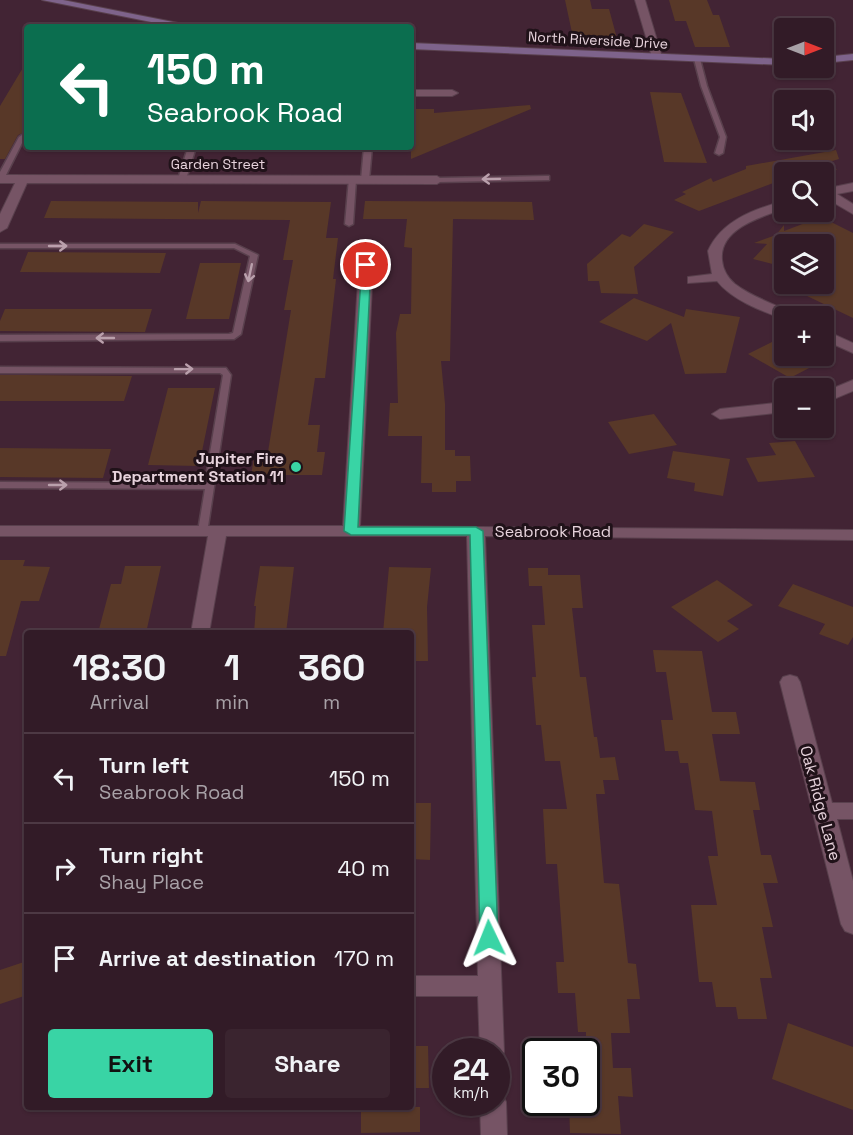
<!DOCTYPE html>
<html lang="en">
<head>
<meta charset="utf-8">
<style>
	body { margin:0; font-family:"Space Grotesk",sans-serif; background:#3a242f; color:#f1f3f6; height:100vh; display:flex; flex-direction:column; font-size:22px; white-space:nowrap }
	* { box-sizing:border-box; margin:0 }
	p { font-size:20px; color:#a8a1a7 }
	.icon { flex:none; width:33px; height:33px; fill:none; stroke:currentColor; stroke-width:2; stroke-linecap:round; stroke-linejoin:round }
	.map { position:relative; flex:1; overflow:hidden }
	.details { position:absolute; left:24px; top:630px; width:390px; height:480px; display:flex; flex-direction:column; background:#321b27; border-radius:6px; box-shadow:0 2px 4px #0004,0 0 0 2px #4d3944 }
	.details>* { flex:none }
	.hud { position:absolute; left:24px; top:24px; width:390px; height:126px; border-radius:6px; box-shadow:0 2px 4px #0004,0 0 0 2px #4d3944; background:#0b6e4f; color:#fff; overflow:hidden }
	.needle { width:39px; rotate:90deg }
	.controls { position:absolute; left:774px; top:18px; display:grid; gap:12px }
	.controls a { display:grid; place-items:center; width:60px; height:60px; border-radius:6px; background:#321b27; box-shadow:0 2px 4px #0004,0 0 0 2px #4d3944; font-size:30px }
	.speed { position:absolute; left:432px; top:1038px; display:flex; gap:12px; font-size:30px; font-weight:700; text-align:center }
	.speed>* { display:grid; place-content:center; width:78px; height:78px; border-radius:50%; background:#321b27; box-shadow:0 2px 4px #0004,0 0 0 2px #4d3944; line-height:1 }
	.speed small { font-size:15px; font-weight:400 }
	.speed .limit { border:3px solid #111; border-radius:9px; background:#fff; color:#111 }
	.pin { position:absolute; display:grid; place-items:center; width:51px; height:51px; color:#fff; margin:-26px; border:3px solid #fff; border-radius:50%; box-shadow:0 2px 6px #0007 }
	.me { position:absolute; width:66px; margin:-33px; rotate:358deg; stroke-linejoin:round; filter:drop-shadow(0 0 4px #0008) }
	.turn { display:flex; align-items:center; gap:21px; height:126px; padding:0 24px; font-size:27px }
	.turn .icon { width:78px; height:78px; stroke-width:2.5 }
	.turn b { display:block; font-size:42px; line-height:51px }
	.eta { display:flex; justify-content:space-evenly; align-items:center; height:102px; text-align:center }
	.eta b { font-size:36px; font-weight:600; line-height:42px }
	.button { display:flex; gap:12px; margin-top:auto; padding:12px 24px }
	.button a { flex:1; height:69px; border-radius:6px; background:#39d4a5; color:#111; font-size:24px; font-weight:600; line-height:69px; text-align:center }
	.button a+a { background:#3a242f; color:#f1f3f6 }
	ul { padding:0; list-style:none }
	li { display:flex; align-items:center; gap:18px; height:90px; padding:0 24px; border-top:2px solid #4d3944 }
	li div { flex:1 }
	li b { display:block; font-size:22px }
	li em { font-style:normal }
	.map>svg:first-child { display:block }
	.building { fill:#583828 }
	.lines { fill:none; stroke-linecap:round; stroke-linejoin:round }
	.lane-casing { stroke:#59404d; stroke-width:3 }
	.street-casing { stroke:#59404d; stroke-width:2 }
	.secondary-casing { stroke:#59404d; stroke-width:2 }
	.lane { fill:#765465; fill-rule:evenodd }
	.street { fill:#765465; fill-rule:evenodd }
	.secondary { fill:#7e638b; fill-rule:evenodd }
	.oneway { stroke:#baa0ac }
	.route { fill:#39d4a5; stroke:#258a6b; stroke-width:1.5 }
	.poi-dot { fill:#39d4a5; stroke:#201219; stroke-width:2 }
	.labels { text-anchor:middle; stroke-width:6; stroke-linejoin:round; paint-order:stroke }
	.far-street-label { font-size:14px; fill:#e7d3dc; stroke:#201219 }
	.poi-label { font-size:16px; font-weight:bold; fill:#e7d3dc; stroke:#201219; text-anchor:end }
	.street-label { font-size:16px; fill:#e7d3dc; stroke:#201219 }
</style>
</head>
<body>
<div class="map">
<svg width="853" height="1135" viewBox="0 0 853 1135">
	<rect width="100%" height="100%" fill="#422434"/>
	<!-- building -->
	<path class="building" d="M565,0H590L592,9H609L618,42H574Z
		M669,0H707L713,15H719L730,47H695L686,21H675Z
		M27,61V136L23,133L18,135L5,159H0V106Z
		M650,92L681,93L707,163L664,162Z
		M530,105L531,109L411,159V109H434V113Z
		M836,150L839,159L829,162L837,170L784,172V179L699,211L674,200L686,194L682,192L711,178L713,182L746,169V166Z
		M51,201L198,202V213L201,201L331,202L326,238H338L333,279H336L325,378H315L308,425H320L317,452H325L322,475H251L254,458H267L291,310H284L293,260H283L290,220L44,218Z
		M365,201L532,202L534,220L453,219L450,361H441L445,404V450H455V456H470L471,481H456V492H432V483H421L422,436H388L390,403H398L396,333L400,314H411L412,248L404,247L407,219H363Z
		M821,217L853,233V318L782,284H824V244H784V267L753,259L767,244L754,243L776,235L784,225V231Z
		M644,224L674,232L634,267L638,294L601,293L599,281H588L587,264L622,234L630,237Z
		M28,252L166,253L160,273L20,272Z
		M200,263H241L229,319H186Z
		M634,298L684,317L686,309L740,317L726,373L685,374L671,323L647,341L599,322Z
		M5,309H152L145,332L0,331V321Z
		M784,336V356H832L790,378L748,354Z
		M0,375H27L132,376L124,401H0Z
		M168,388H215L199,466L148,465Z
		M654,414L677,445L629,454L608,422Z
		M795,441L815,477L758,482L746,458L776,455L769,443Z
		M0,448L111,449L103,478L0,477Z
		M673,451L730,459L723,496L694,491L695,483L667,478Z
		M0,560H25L23,566L50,567L39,601H21L6,656H0Z
		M125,566H161L146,633H98L111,584H121Z
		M260,566L294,567L286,633H254L256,606H254Z
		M389,567L431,568L427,607L428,661H411V633H383Z
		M528,568H548V575H580L583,608H572L580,677H586L594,737H597L600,758L615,757L619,780H603L605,794H596L604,883L619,884L628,963L636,964L640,999H627L630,1033H611L613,1068H631L633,1097L618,1096L621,1134L570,1133L569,1102H586V1032H578L575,993H558L556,962H564L557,864H546L543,809H567L560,761H545L541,725H536L532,677H536L532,625H545L542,586H529Z
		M717,580L753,605L727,621L739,629L718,642L671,607Z
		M793,584L853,607V637L848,645L819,634L825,624L778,606Z
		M653,650L702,651L712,712H736L740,734H712L720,781L755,782L760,810H753L761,855H771L778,883H763L773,927H762L772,978H760L767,1019H738L736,1007H716L712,982H699L691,905H717L708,856H718L712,811L695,810L688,763H680L678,751H665L661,720H673L666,672H656Z
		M411,803H431L430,860L411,859Z
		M27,961V995L0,1004V970Z
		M788,1023L853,1047V1110L772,1079Z
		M411,1046H428L429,1088H411Z
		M361,1107H420V1132L361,1133Z"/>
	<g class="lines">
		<!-- lane casing -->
		<g class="lane-casing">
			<path id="lane" d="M697,57L700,59L707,86L726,137L723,153L719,155L715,153L720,137L701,86L694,59Z
				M22,135L25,137L4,179L0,181V172L19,137Z
				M188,147H196L186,179L182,181L178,179Z
				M364,147H372L369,180L365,182L361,180Z
				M546,176H549V180L437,182L433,180L437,178Z
				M349,178L356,180L353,224L349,226L345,224Z
				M0,244H235L258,255L241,334L234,339L0,341V335L229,334L233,333L250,256L234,248H0Z
				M0,367L226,368L231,375L207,533H199L198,531L205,489L0,488V482L205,483L223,375L220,373H0Z"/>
		</g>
		<!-- street casing -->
		<g class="street-casing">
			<path id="street" d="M635,0H645L662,57L661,59L652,57Z
				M411,90H452L458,93L452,96H411Z
				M0,175L437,176L443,180L437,184L27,183L7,228L0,232V214L15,183H0Z
				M853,183V191L837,194L853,204V214L824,197V189Z
				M784,201V209C761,217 719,229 722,260C723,270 728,278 735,284C752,297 774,304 793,313L795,316H784V319C762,311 733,301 717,281L688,283V277L712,274L708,251C721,221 754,209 784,201Z
				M366,261L373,265L360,526L853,530V540L485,536L504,1052L501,1060L496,1061V1052H480L478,996H411V976H478L467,536H226L209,633H191L208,536H0V526H343L359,265Z
				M824,330L853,343V353L824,340Z
				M853,380V391L824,403V392Z
				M784,402V412L720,419L712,414L720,409Z
				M790,675L797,677L800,682L832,803H853V819H837L853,881V934L845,931L841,924L780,682L783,677Z
				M496,1092L502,1094L506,1102L507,1135H481L480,1102H496Z"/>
		</g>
		<!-- secondary casing -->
		<g class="secondary-casing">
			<path id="secondary" d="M42,0H63L198,27H176Z
				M411,43L784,59V65L411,49Z
				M853,54V60L824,63V57Z"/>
		</g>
		<!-- lane -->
		<use href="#lane" class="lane"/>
		<!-- street -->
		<use href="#street" class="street"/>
		<!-- secondary -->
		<use href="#secondary" class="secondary"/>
	</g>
	<!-- one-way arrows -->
	<defs><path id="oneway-shaft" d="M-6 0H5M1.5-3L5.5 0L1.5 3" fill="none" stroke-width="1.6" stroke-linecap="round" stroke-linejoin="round" transform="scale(1.5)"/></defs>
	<g class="oneway">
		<use href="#oneway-shaft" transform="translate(491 179) rotate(179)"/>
		<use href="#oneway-shaft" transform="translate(58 246)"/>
		<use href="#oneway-shaft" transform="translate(250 273) rotate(102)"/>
		<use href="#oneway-shaft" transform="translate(105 338) rotate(-180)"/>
		<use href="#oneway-shaft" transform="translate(184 369) rotate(-1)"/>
		<use href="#oneway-shaft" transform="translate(58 485)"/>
	</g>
	<!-- route -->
	<path class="route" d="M362,263L371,265L358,527H476L483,531L498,938L495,943L489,945L483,943L480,938L470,535H351L344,531Z"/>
	<!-- markers -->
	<circle class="poi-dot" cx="296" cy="467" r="6"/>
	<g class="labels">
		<!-- far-street labels -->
		<g class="far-street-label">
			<text transform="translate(598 40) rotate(3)" y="5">North Riverside Drive</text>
			<text x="218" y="169">Garden Street</text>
		</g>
		<!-- poi labels -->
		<g class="poi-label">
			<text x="284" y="464">Jupiter Fire<tspan x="284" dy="18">Department Station 11</tspan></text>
		</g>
		<!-- street labels -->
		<g class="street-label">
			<text x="553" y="537">Seabrook Road</text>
			<text transform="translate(821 803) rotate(75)" y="6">Oak Ridge Lane</text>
		</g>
	</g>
</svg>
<div class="controls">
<a><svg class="needle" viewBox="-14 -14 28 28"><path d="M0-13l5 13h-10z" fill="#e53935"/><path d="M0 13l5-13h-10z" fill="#a8a1a7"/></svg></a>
<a><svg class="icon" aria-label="sound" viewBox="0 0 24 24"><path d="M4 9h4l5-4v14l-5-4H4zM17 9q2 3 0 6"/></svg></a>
<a><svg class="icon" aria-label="search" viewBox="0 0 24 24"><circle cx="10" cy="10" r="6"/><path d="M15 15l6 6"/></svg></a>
<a><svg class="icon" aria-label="layers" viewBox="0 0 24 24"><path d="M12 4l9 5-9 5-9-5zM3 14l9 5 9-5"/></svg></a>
<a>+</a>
<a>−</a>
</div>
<div class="speed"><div>24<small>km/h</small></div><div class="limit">30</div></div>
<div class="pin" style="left:366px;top:265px;background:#d93025"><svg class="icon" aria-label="arrive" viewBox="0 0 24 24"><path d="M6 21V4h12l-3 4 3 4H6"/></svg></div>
<svg class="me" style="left:489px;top:938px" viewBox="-20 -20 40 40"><path d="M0-17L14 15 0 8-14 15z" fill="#39d4a5" stroke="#fff" stroke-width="4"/></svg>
<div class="hud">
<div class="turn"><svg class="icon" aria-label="left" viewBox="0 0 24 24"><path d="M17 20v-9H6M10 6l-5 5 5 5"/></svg><div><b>150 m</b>Seabrook Road</div></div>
</div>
<section class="details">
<div class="eta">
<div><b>18:30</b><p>Arrival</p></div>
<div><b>1</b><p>min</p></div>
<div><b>360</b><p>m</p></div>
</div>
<ul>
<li><svg class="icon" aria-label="left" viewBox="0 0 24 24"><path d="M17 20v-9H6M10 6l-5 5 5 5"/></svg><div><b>Turn left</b><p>Seabrook Road</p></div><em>150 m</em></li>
<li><svg class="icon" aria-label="right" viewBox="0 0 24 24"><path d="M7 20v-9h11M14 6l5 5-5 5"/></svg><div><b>Turn right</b><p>Shay Place</p></div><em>40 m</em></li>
<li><svg class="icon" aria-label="arrive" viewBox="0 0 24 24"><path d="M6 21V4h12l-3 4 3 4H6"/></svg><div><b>Arrive at destination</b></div><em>170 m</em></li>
</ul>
<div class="button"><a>Exit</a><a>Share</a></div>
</section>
</div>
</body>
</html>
